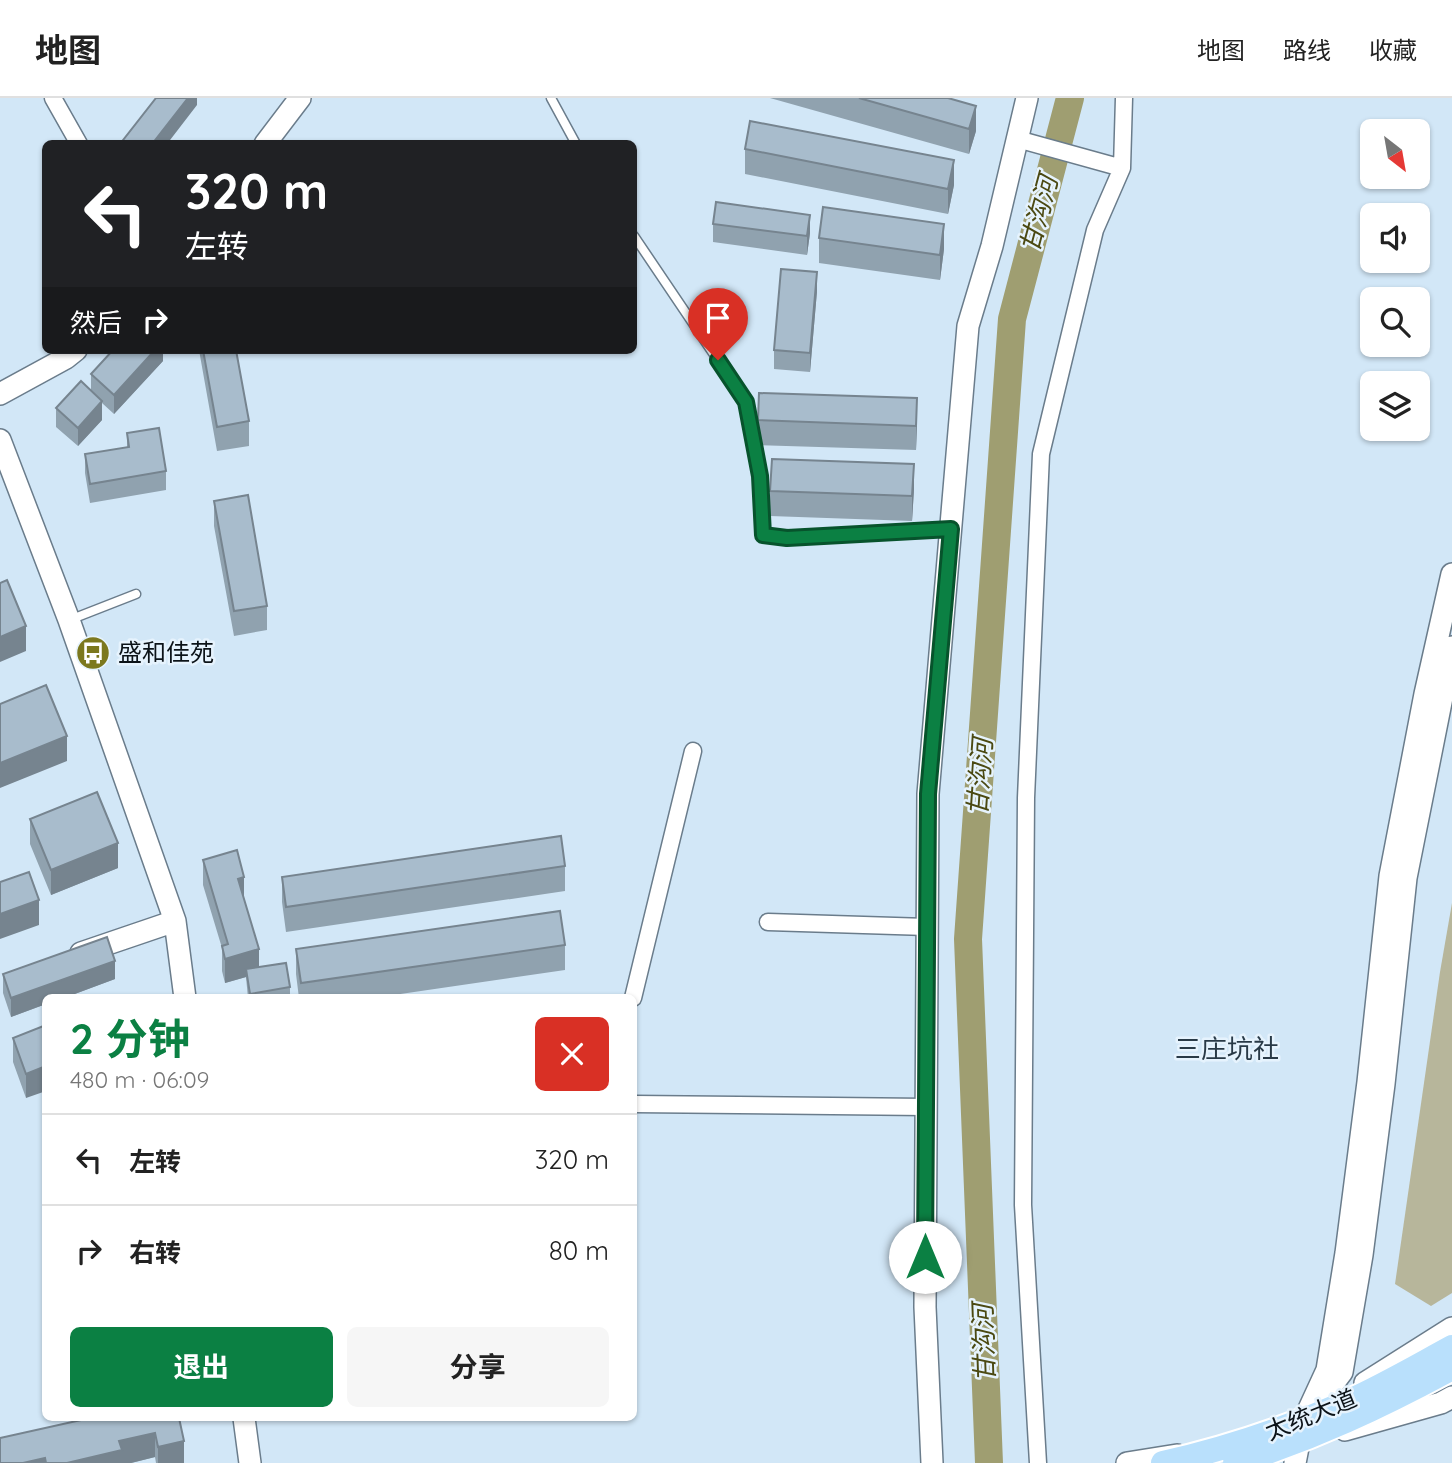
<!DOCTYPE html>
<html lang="zh">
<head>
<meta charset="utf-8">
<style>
	body { margin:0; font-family:Quicksand,"Noto Sans SC",sans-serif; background:#f6f6f6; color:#222; height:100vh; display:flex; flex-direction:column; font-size:26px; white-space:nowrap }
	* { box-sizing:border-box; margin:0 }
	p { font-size:23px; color:#767676 }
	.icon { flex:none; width:38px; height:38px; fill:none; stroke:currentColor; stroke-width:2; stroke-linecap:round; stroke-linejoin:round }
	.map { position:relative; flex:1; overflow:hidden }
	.side { position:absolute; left:42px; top:896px; width:595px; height:427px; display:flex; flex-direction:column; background:#fff; border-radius:10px; box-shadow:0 2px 5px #0004 }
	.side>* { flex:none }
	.top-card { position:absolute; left:42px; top:42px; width:595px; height:214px; border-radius:10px; box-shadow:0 2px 5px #0004; background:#202124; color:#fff; overflow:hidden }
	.needle { width:46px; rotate:149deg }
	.tools { position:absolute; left:1360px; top:21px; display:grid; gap:14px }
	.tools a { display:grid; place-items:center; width:70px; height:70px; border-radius:10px; background:#fff; box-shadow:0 2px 5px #0004; font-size:35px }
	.pin { position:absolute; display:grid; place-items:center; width:60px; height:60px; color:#fff; margin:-72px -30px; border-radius:50% 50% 50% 0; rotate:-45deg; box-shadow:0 0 7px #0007 }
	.pin .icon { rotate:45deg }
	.me { position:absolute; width:77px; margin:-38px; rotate:0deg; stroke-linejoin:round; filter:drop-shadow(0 0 5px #0008) }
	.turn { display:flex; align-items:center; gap:24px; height:147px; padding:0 28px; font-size:32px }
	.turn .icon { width:91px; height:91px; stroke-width:2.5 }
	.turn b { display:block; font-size:49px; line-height:60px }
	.then { display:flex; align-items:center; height:66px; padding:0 28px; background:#0003; gap:14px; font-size:26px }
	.round { display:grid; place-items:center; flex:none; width:74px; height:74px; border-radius:10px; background:#f6f6f6 }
	.overview { display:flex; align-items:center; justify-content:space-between; height:119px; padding:0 28px }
	h1 { font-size:42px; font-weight:700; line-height:52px; color:#0b8043 }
	.button { display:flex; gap:14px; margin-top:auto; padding:14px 28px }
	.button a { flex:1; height:80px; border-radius:10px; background:#0b8043; color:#fff; font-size:28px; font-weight:700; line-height:80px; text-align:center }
	.button a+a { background:#f6f6f6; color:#222 }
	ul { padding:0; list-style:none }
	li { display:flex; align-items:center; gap:21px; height:91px; padding:0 28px; border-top:2px solid #e0e0e0 }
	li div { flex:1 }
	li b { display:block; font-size:26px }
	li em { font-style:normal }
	header { display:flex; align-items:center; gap:42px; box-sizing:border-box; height:98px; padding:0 35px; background:#fff; border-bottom:2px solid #e0e0e0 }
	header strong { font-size:33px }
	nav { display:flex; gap:38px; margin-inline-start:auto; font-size:24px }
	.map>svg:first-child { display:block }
	.green { fill:#b7b69b }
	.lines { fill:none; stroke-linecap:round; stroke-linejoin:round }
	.river { stroke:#9f9e71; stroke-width:28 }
	.lane-casing { stroke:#6a7c8b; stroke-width:11 }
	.street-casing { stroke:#6a7c8b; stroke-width:19 }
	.secondary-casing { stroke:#6a7c8b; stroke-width:24 }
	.lane { stroke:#fff; stroke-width:8 }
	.street { stroke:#fff; stroke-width:16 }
	.secondary { stroke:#fff; stroke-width:21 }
	.primary-bridge-casing { stroke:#fff; stroke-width:28; stroke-linecap:butt }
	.primary-bridge { stroke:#b9e0fc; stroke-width:24 }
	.wall { fill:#90a2af }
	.shaded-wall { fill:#76848f }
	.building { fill:#a8bccc; stroke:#76848f; stroke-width:2 }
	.route-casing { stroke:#07532c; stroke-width:18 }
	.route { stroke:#0b8043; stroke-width:12 }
	.labels { text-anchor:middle; stroke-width:5; stroke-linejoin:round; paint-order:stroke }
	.poi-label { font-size:24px; fill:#0c1318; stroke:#e6f3fd; text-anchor:start }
	.street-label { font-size:24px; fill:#0c1318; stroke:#e6f3fd }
	.water-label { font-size:26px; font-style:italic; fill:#4b4912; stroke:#e6f3fd }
	.neighbourhood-label { font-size:26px; fill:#293a47; stroke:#e6f3fd }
</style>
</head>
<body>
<header>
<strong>地图</strong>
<nav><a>地图</a><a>路线</a><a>收藏</a></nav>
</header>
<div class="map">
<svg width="1452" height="1365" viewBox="0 0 1452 1365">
	<rect width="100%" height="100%" fill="#d2e7f7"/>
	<!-- green -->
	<path class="green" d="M1452,805V1195L1431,1208L1395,1186L1440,874Z"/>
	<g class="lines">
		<!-- river -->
		<path class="river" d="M989,1365L968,841L1012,221L1070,0"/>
		<!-- lane casing -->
		<g class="lane-casing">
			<path id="lane" d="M551,0L576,46
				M634,138L746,304L760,378L763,437L787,440L949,431
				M72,521L136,496"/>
		</g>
		<!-- street casing -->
		<g class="street-casing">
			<path id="street" d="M53,0L79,46
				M1017,41L1122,70
				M768,824L927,829
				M633,900L693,653
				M634,1006L926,1009
				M1038,1365L1023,1107L1026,700L1041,356L1095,132L1122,70L1124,0"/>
		</g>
		<!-- secondary casing -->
		<g class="secondary-casing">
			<path id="secondary" d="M265,46L300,0
				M0,296L66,260L76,252
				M0,342L69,522L175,823L185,900
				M81,855L175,823
				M1365,1285L1452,1230
				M1324,1298L1342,1274L1362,1157L1384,986L1406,780L1452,549
				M244,1320L250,1365
				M1345,1332L1441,1305L1452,1299
				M932,1365L925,1209L928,696L968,228L992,148L1027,0
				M1127,1365L1177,1357
				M1295,1365L1303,1324L1327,1272L1346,1155L1368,984L1390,778L1425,596L1452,476"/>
		</g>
		<!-- lane -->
		<use href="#lane" class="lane"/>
		<!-- street -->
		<use href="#street" class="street"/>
		<!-- secondary -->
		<use href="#secondary" class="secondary"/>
		<!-- primary-bridge casing -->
		<g class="primary-bridge-casing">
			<path id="primary-bridge" d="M1163,1365C1226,1351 1288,1330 1347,1304C1383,1288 1417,1268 1452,1249
				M1235,1365C1314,1340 1380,1309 1452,1270"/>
		</g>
		<!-- primary-bridge -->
		<use href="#primary-bridge" class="primary-bridge"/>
	</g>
	<!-- wall -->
	<path class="wall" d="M770,0H948L976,33L969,56Z
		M745,51L954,87L948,116L745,76Z
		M713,126L810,135L807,157L713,144Z
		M819,140L944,151L940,182L819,165Z
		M817,193L810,274L774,271V252Z
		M155,252H163V263L114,316L102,305V322L78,348L56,329V310L91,292V276Z
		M199,252H236L249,323V348L217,353Z
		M758,322L917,325L916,352L758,347Z
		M127,335L166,373V392L90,405L85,375V356L127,349Z
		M914,391L912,423L770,418V393Z
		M214,403L267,508V532L234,538L214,428Z
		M30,721L118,770L51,797L30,746Z
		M203,762L244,802L259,869L290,889V900H248L246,879L225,885L222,873V850L203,787Z
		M565,768V793L286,834L282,804V779Z
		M565,847V872L373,900H299L296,876V851Z
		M3,876L115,881L64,900H46V906L11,919L3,895Z
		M46,927L26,1000L13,964V940Z
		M179,1320L184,1365H156L155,1359L131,1365H0Z"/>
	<!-- shaded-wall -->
	<path class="shaded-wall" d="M188,0H197V7L167,46H152Z
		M976,8V33L969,56V31Z
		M954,62V87L948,116V91Z
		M810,117V135L807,157V138Z
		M944,126V151L940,182V157Z
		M817,174V193L810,274V255Z
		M155,252H163V263L114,316V297Z
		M917,300V325L916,352V328Z
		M102,303V322L78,348V330Z
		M914,366V391L912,423V398Z
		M26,528V553L0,564V539Z
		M67,638V663L0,690V665Z
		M118,745V770L51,797V772Z
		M244,779V803L238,781Z
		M39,802V827L0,841V816Z
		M259,851V876L246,871V879L225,885V861Z
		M115,863V881L64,900H46V906L11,919V900Z
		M46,968V993L26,1000V976Z
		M155,1335V1359L131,1365H67L119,1343Z
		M184,1343V1365H158V1349Z
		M45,1360V1365H23Z"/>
	<!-- building -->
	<path class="building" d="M156,0H188L152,46H120Z
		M859,0H948L976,8L969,31Z
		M750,23L954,62L948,91L745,51Z
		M716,104L810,117L807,138L713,126Z
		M823,109L944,126L940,157L819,140Z
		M781,171L817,174L810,255L774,252Z
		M113,252H155L114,297L91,276Z
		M203,252H236L249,323L217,329Z
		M81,283L102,303L78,330L56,310Z
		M759,295L917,300L916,328L758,322Z
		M159,330L166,373L90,386L85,356L129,349L127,335Z
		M772,361L914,366L912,398L770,393Z
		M248,397L267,508L234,513L214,403Z
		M7,482L26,528L0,539V485Z
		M46,587L67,638L0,665V606Z
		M97,694L118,745L51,772L30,721Z
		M561,738L565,768L286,809L282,779Z
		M237,752L244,779L238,781L259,851L225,861L222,848L228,846L203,762Z
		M29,774L39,802L0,816V784Z
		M560,813L565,847L301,885L296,851Z
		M107,839L115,863L11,900L3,876Z
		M286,865L290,889L250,896L246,871Z
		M46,927V968L26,976L13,940Z
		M90,1320H179L184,1343L158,1349L155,1335L119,1343L122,1352L67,1365H46L45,1360L23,1365H0V1340Z"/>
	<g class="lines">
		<!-- route casing -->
		<g class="route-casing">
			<path id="route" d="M718,262L746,304L760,378L763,437L787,440L951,431L928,696L925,1159"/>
		</g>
		<!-- route -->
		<use href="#route" class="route"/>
	</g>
	<!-- icons -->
	<defs>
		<g id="bus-disc" transform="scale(1.75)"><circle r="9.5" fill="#7c781e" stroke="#e6f3fd"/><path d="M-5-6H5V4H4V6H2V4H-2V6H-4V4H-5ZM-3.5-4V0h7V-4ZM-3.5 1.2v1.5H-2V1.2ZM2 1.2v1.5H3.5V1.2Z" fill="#fff"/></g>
	</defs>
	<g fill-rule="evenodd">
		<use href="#bus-disc" x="93" y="555"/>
	</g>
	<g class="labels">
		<!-- poi labels -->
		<g class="poi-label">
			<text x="118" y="563">盛和佳苑</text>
		</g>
		<!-- street labels -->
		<g class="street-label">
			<text transform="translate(1311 1317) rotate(-22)" y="8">太统大道</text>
		</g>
		<!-- water labels -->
		<g class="water-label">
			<text transform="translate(1039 116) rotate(-75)" y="9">甘沟河</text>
			<text transform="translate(980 679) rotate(-86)" y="9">甘沟河</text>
			<text transform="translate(984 1245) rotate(-92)" y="9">甘沟河</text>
		</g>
		<!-- neighbourhood labels -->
		<g class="neighbourhood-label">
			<text x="1227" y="960">三庄坑社</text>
		</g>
	</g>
</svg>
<div class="tools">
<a><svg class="needle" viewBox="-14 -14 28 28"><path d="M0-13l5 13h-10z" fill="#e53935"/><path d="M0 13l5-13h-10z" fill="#767676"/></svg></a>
<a><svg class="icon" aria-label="sound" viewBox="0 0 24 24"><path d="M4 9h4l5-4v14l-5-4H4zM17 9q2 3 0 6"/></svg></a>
<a><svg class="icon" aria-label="search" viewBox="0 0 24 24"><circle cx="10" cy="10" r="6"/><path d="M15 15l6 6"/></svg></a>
<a><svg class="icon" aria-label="layers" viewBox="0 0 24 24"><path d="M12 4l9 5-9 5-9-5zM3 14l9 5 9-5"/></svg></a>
</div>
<div class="pin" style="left:718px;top:262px;background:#d93025"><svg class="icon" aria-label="arrive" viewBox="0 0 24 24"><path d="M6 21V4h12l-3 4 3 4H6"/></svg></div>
<svg class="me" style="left:925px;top:1159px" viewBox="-20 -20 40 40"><circle r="19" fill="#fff"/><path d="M0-13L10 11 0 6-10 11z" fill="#0b8043"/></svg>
<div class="top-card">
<div class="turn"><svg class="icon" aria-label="left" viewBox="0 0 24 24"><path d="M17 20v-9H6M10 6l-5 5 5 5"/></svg><div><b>320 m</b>左转</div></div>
<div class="then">然后<svg class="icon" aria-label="right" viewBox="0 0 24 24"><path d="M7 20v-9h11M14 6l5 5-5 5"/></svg></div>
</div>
<section class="side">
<div class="overview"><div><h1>2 分钟</h1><p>480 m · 06:09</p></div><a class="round" style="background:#d93025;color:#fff"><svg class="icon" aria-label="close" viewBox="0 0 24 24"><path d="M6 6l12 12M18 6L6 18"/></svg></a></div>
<ul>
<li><svg class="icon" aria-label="left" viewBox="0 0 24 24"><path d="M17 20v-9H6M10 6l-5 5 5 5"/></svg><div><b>左转</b></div><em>320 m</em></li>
<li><svg class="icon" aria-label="right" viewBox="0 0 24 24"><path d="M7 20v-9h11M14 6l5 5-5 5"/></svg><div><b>右转</b></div><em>80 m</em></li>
</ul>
<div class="button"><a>退出</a><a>分享</a></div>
</section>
</div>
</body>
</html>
